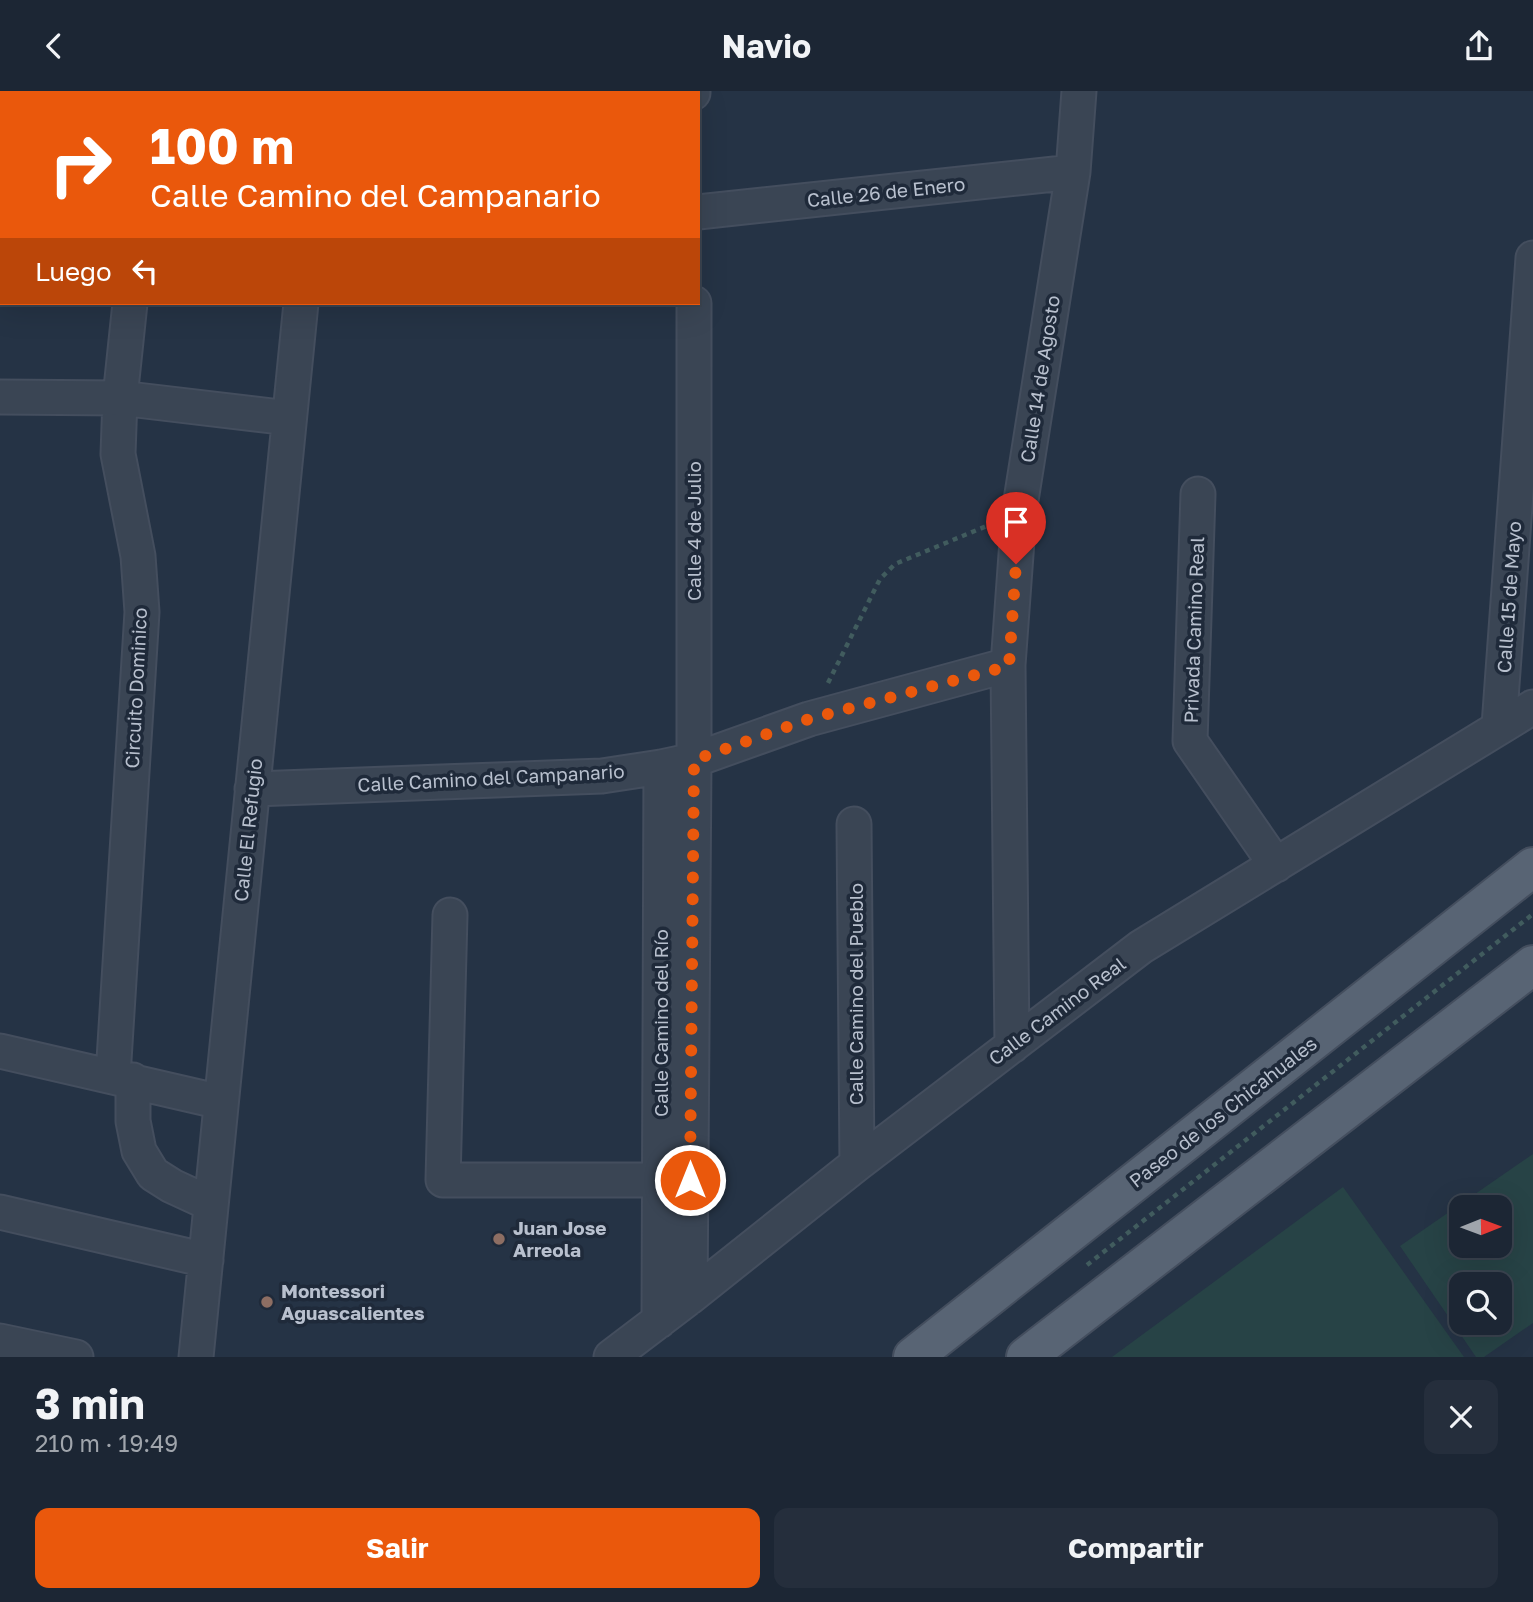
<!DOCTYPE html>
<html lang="es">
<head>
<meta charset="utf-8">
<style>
	body { margin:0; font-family:"Golos Text",sans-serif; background:#252e3c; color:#f1f3f6; height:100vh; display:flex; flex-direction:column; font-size:26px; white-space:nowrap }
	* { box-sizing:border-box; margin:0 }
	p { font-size:23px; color:#a0a5ac }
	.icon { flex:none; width:38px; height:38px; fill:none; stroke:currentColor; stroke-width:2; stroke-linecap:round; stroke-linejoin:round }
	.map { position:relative; height:1266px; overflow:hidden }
	.sheet { display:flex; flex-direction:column; background:#1c2634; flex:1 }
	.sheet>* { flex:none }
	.top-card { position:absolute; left:0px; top:0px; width:700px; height:214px; box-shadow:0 7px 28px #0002,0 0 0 2px #3a434f; background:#ea580c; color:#fff; overflow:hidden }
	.needle { width:46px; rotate:89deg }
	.tools { position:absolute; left:1449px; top:1104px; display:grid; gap:14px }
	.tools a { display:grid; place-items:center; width:63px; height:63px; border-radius:14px; background:#1c2634; box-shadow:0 7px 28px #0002,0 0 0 2px #3a434f; font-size:35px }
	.pin { position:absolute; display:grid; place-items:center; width:60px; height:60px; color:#fff; margin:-72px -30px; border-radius:50% 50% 50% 0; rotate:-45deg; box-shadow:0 0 7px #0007 }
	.pin .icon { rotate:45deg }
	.me { position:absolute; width:77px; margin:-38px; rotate:0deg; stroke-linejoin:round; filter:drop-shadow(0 0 5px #0008) }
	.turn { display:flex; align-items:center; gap:24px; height:147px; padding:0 35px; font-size:32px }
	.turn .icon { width:91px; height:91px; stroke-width:2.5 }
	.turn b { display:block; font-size:49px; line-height:60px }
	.then { display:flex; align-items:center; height:66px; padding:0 35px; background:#0003; gap:14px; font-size:26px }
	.round { display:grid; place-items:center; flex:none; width:74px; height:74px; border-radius:14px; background:#252e3c }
	.headline { display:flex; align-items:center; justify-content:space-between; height:119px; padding:0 35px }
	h1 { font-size:42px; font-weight:700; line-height:52px }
	.action { display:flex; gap:14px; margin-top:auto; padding:14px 35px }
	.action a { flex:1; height:80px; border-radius:14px; background:#ea580c; color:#fff; font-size:28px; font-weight:700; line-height:80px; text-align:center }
	.action a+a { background:#252e3c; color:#f1f3f6 }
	header { display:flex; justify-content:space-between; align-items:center; height:91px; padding:0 35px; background:#1c2634; font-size:32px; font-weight:700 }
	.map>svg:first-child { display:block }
	.green { fill:#274346; fill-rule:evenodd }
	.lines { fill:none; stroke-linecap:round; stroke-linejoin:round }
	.minor-casing { stroke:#444e5e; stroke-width:37 }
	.major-casing { stroke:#444e5e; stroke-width:42 }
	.path { stroke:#415c5e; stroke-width:4.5; stroke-dasharray:5 5; stroke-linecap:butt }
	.minor { stroke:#3a4554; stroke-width:33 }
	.major { stroke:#586474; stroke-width:38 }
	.route { stroke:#ea580c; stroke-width:12; stroke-dasharray:0 21.6 }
	.education-dot { fill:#8d6e63; stroke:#1f2a3a; stroke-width:2.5 }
	.labels { text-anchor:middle; stroke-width:7; stroke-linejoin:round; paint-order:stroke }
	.street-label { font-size:19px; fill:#b8c0ce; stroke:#1f2a3a }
	.poi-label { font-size:19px; font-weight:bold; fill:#b8c0ce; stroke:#1f2a3a; text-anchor:start }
</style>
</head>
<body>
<header><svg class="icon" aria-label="back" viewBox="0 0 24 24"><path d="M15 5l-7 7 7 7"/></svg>Navio<svg class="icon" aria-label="share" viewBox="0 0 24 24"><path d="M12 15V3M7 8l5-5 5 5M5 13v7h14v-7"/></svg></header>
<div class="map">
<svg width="1533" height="1266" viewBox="0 0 1533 1266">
	<rect width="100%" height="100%" fill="#253345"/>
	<!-- green -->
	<path class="green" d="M1533,1063V1232L1484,1266H1476L1400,1155ZM1461,1116H1500V1155H1461ZM1461,1194H1500V1232H1461Z
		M1343,1096L1464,1266H1112Z"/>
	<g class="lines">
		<!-- minor casing -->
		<g class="minor-casing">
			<path id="minor" d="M693,0V2
				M321,2L322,0
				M0,83L2,84
				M698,121L1073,81
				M0,306L120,307L289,327
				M1198,403L1190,650L1276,774
				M1499,635L1533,167
				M252,698L602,685L661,676L694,669L809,628L1008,574
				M854,733L857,1073
				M450,824L443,1089H683
				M1012,955L1008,574L1019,422L1073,81L1079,0
				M0,960L221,1011
				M113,985L142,521L138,465L118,363L120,307L130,212
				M133,989V1030L139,1060L153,1083L172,1095L211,1113
				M0,1121L206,1169
				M690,1206L694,669V212
				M659,1230L661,676
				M0,1250L76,1266
				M196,1266L301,212
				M611,1266L690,1206L857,1073L1141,856L1533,616"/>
		</g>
		<!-- major casing -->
		<g class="major-casing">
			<path id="major" d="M913,1266L1533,776
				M1026,1266L1533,874"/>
		</g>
		<!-- path -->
		<path class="path" d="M828,592L880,488L895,473L989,434
			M1087,1174L1533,823"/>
		<!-- minor -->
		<use href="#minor" class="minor"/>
		<!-- major -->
		<use href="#major" class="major"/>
	</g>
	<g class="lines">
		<!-- route -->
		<path class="route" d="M690,1089L694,669L809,628L1009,575L1016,473"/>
	</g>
	<!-- markers -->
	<g class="education-dot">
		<circle cx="499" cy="1148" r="7"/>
		<circle cx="267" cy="1211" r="7"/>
	</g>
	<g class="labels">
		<!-- street labels -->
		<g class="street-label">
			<text transform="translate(886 101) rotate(-6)" y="7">Calle 26 de Enero</text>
			<text transform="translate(1040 288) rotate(-81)" y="7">Calle 14 de Agosto</text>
			<text transform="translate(694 440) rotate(-90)" y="7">Calle 4 de Julio</text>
			<text transform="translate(1509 506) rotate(-86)" y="7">Calle 15 de Mayo</text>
			<text transform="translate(1194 539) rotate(-88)" y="7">Privada Camino Real</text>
			<text transform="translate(136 597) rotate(-87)" y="7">Circuito Dominico</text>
			<text transform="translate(491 687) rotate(-3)" y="7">Calle Camino del Campanario</text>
			<text transform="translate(248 739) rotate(-84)" y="7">Calle El Refugio</text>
			<text transform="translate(856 903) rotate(-90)" y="7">Calle Camino del Pueblo</text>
			<text transform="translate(1057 920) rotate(-37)" y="7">Calle Camino Real</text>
			<text transform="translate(661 932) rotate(-90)" y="7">Calle Camino del Río</text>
			<text transform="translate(1223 1021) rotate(-38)" y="7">Paseo de los Chicahuales</text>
		</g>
		<!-- poi labels -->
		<g class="poi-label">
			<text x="513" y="1144">Juan Jose<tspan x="513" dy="22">Arreola</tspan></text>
			<text x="281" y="1207">Montessori<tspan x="281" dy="22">Aguascalientes</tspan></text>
		</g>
	</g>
</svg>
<div class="tools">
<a><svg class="needle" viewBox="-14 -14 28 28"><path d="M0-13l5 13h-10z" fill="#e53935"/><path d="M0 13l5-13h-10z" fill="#a0a5ac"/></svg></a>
<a><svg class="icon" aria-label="search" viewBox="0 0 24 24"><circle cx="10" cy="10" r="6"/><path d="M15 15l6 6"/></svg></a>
</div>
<div class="pin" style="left:1016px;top:473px;background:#d93025"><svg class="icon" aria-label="arrive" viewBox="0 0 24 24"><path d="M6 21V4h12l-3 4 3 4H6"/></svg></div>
<svg class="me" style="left:690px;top:1089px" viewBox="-20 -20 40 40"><circle r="17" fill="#ea580c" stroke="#fff" stroke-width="3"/><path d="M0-11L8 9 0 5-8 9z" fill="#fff"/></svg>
<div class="top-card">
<div class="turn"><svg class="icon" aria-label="right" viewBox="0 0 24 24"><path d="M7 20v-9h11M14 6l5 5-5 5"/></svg><div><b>100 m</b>Calle Camino del Campanario</div></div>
<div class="then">Luego<svg class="icon" aria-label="left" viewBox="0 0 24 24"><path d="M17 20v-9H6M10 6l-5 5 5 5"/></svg></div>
</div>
</div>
<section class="sheet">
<div class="headline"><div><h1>3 min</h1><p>210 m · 19:49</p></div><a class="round"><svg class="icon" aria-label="close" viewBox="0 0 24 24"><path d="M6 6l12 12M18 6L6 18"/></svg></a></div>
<div class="action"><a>Salir</a><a>Compartir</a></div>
</section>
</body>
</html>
